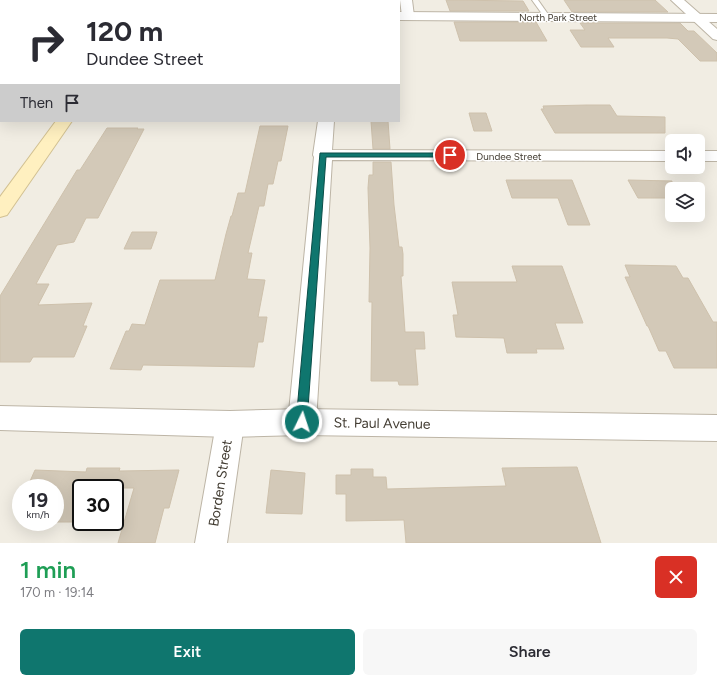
<!DOCTYPE html>
<html lang="en">
<head>
<meta charset="utf-8">
<style>
	body { margin:0; font-family:Figtree,sans-serif; background:#f7f7f7; color:#2b2b33; height:100vh; display:flex; flex-direction:column; font-size:15px; white-space:nowrap }
	* { box-sizing:border-box; margin:0 }
	p { font-size:13px; color:#7c7c81 }
	.icon { flex:none; width:22px; height:22px; fill:none; stroke:currentColor; stroke-width:2; stroke-linecap:round; stroke-linejoin:round }
	.map { position:relative; height:543px; overflow:hidden }
	.drawer { display:flex; flex-direction:column; background:#fff; flex:1 }
	.drawer>* { flex:none }
	.guide { position:absolute; left:0px; top:0px; width:400px; height:122px; box-shadow:0 4px 16px #0002; background:#fff; color:#2b2b33; overflow:hidden }
	.tools { position:absolute; left:665px; top:134px; display:grid; gap:8px }
	.tools a { display:grid; place-items:center; width:40px; height:40px; border-radius:6px; background:#fff; box-shadow:0 4px 16px #0002; font-size:20px }
	.speed { position:absolute; left:12px; top:479px; display:flex; gap:8px; font-size:20px; font-weight:700; text-align:center }
	.speed>* { display:grid; place-content:center; width:52px; height:52px; border-radius:50%; background:#fff; box-shadow:0 4px 16px #0002; line-height:1 }
	.speed small { font-size:10px; font-weight:400 }
	.speed .limit { border:2px solid #111; border-radius:6px; background:#fff; color:#111 }
	.pin { position:absolute; display:grid; place-items:center; width:34px; height:34px; color:#fff; margin:-17px; border:2px solid #fff; border-radius:50%; box-shadow:0 1px 4px #0007 }
	.me { position:absolute; width:44px; margin:-22px; rotate:4deg; stroke-linejoin:round; filter:drop-shadow(0 0 3px #0008) }
	.turn { display:flex; align-items:center; gap:14px; height:84px; padding:0 20px; font-size:18px }
	.turn .icon { width:52px; height:52px; stroke-width:2.5 }
	.turn b { display:block; font-size:28px; line-height:34px }
	.then { display:flex; align-items:center; height:38px; padding:0 20px; background:#0003; gap:8px; font-size:15px }
	.round { display:grid; place-items:center; flex:none; width:42px; height:42px; border-radius:6px; background:#f7f7f7 }
	.overview { display:flex; align-items:center; justify-content:space-between; height:68px; padding:0 20px }
	h1 { font-size:24px; font-weight:600; line-height:30px; color:#1e9e55 }
	.cta { display:flex; gap:8px; margin-top:auto; padding:8px 20px }
	.cta a { flex:1; height:46px; border-radius:6px; background:#0f766e; color:#fff; font-size:16px; font-weight:600; line-height:46px; text-align:center }
	.cta a+a { background:#f7f7f7; color:#2b2b33 }
	.map>svg:first-child { display:block }
	.building { fill:#d3c9b8; stroke:#cec1ac }
	.lines { fill:none; stroke-linecap:round; stroke-linejoin:round }
	.service-casing { stroke:#bdb5a6; stroke-width:2 }
	.minor-casing { stroke:#bdb5a6; stroke-width:2 }
	.tertiary-casing { stroke:#bdb5a6; stroke-width:2 }
	.secondary-casing { stroke:#d2c192; stroke-width:2 }
	.service { fill:#fff; fill-rule:evenodd }
	.minor { fill:#fff; fill-rule:evenodd }
	.tertiary { fill:#fff; fill-rule:evenodd }
	.secondary { fill:#fff0c0; fill-rule:evenodd }
	.route { fill:#0f766e; stroke:#0a4d48 }
	.labels { text-anchor:middle; stroke-width:3; stroke-linejoin:round; paint-order:stroke }
	.far-street-label { font-size:10px; fill:#433d33; stroke:#fff }
	.near-street-label { font-size:14px; fill:#433d33; stroke:#fff }
</style>
</head>
<body>
<div class="map">
<svg width="717" height="543" viewBox="0 0 717 543">
	<rect width="100%" height="100%" fill="#f1ede3"/>
	<!-- building -->
	<path class="building" d="M446,0L523,1L529,11H450Z
		M564,0H655L668,12H572Z
		M454,22H536L547,41H460Z
		M580,23H680L688,31H694L717,53V61H700L678,39L667,38H608L614,47H581L570,30H585Z
		M587,105H610L617,116L665,117V133H555L541,109H544L543,106Z
		M469,113H486L492,131H474Z
		M371,121H388L390,149H373Z
		M260,126H288L281,161H278L273,184H268L264,206H259L248,253H252L247,279L265,280L258,317H267L263,342H258L254,367L143,365L141,370L110,369L126,331H129L132,324L145,325L160,280H215L226,234L231,216H232L238,193H245Z
		M107,128H138L137,129H144L98,218H86L74,242L57,245L36,284H49L38,305L92,303L83,326H87L74,357H33L30,362H0V296L77,170H80Z
		M373,162H391L394,205L399,247H402L403,254V276H401L405,332H424L425,349H415L418,385H399L398,381H371L372,302H369L370,248L368,188L369,175H373Z
		M506,180H572L590,225H568L558,198H512Z
		M628,180L672,181V198H638Z
		M132,232H157L151,249H124Z
		M625,265L676,266L683,278H688L713,322H717V368H674L666,351H659L648,326H647L625,277H630Z
		M512,266H562L583,323H555L564,349H536L537,353H507L504,338L456,337L453,315H458L452,282H517Z
		M577,467L601,543H406L404,520L346,521V494H336V475H351V469H373V477H386L387,489L506,486L502,468Z
		M87,468H120L119,471L179,470L169,508H164L155,543H118L134,488H81V522H55V488H27L35,470L86,472Z
		M271,470L305,473L302,514L266,513Z"/>
	<g class="lines">
		<!-- service casing -->
		<g class="service-casing">
			<path id="service" d="M532,0H538L550,17L549,18H545Z"/>
		</g>
		<!-- minor casing -->
		<g class="minor-casing">
			<path id="minor" d="M400,0H412L414,16L412,19H404L402,16Z
				M671,0H684L717,29V40L713,39Z
				M318,121H334L332,150L672,151V161L332,160L316,422L312,431L302,435L292,431L288,422L314,157L313,155Z
				M698,151H717V161H698Z
				M230,411L240,415L244,424L227,543H195L216,424L220,415Z"/>
		</g>
		<!-- tertiary casing -->
		<g class="tertiary-casing">
			<path id="tertiary" d="M399,12L717,14V22L399,20Z
				M0,406L230,411L302,409L717,415V441L302,435L230,437L0,430Z"/>
		</g>
		<!-- secondary casing -->
		<g class="secondary-casing">
			<path id="secondary" d="M144,0H156L143,1Z
				M0,11H1V19H0Z
				M56,121H72L7,215L0,217V197Z"/>
		</g>
		<!-- service -->
		<use href="#service" class="service"/>
		<!-- minor -->
		<use href="#minor" class="minor"/>
		<!-- tertiary -->
		<use href="#tertiary" class="tertiary"/>
		<!-- secondary -->
		<use href="#secondary" class="secondary"/>
	</g>
	<!-- route -->
	<path class="route" d="M320,153H450L453,155L450,157H326L307,422L306,425L302,427L298,425L296,422Z"/>
	<g class="labels">
		<!-- far-street labels -->
		<g class="far-street-label">
			<text x="558" y="21">North Park Street</text>
			<text x="509" y="160">Dundee Street</text>
		</g>
		<!-- near-street labels -->
		<g class="near-street-label">
			<text transform="translate(382 423) rotate(1)" y="5">St. Paul Avenue</text>
			<text transform="translate(220 483) rotate(-81)" y="5">Borden Street</text>
		</g>
	</g>
</svg>
<div class="tools">
<a><svg class="icon" aria-label="sound" viewBox="0 0 24 24"><path d="M4 9h4l5-4v14l-5-4H4zM17 9q2 3 0 6"/></svg></a>
<a><svg class="icon" aria-label="layers" viewBox="0 0 24 24"><path d="M12 4l9 5-9 5-9-5zM3 14l9 5 9-5"/></svg></a>
</div>
<div class="speed"><div>19<small>km/h</small></div><div class="limit">30</div></div>
<div class="pin" style="left:450px;top:155px;background:#d93025"><svg class="icon" aria-label="arrive" viewBox="0 0 24 24"><path d="M6 21V4h12l-3 4 3 4H6"/></svg></div>
<svg class="me" style="left:302px;top:422px" viewBox="-20 -20 40 40"><circle r="17" fill="#0f766e" stroke="#fff" stroke-width="3"/><path d="M0-11L8 9 0 5-8 9z" fill="#fff"/></svg>
<div class="guide">
<div class="turn"><svg class="icon" aria-label="right" viewBox="0 0 24 24"><path d="M7 20v-9h11M14 6l5 5-5 5"/></svg><div><b>120 m</b>Dundee Street</div></div>
<div class="then">Then<svg class="icon" aria-label="arrive" viewBox="0 0 24 24"><path d="M6 21V4h12l-3 4 3 4H6"/></svg></div>
</div>
</div>
<section class="drawer">
<div class="overview"><div><h1>1 min</h1><p>170 m · 19:14</p></div><a class="round" style="background:#d93025;color:#fff"><svg class="icon" aria-label="close" viewBox="0 0 24 24"><path d="M6 6l12 12M18 6L6 18"/></svg></a></div>
<div class="cta"><a>Exit</a><a>Share</a></div>
</section>
</body>
</html>
